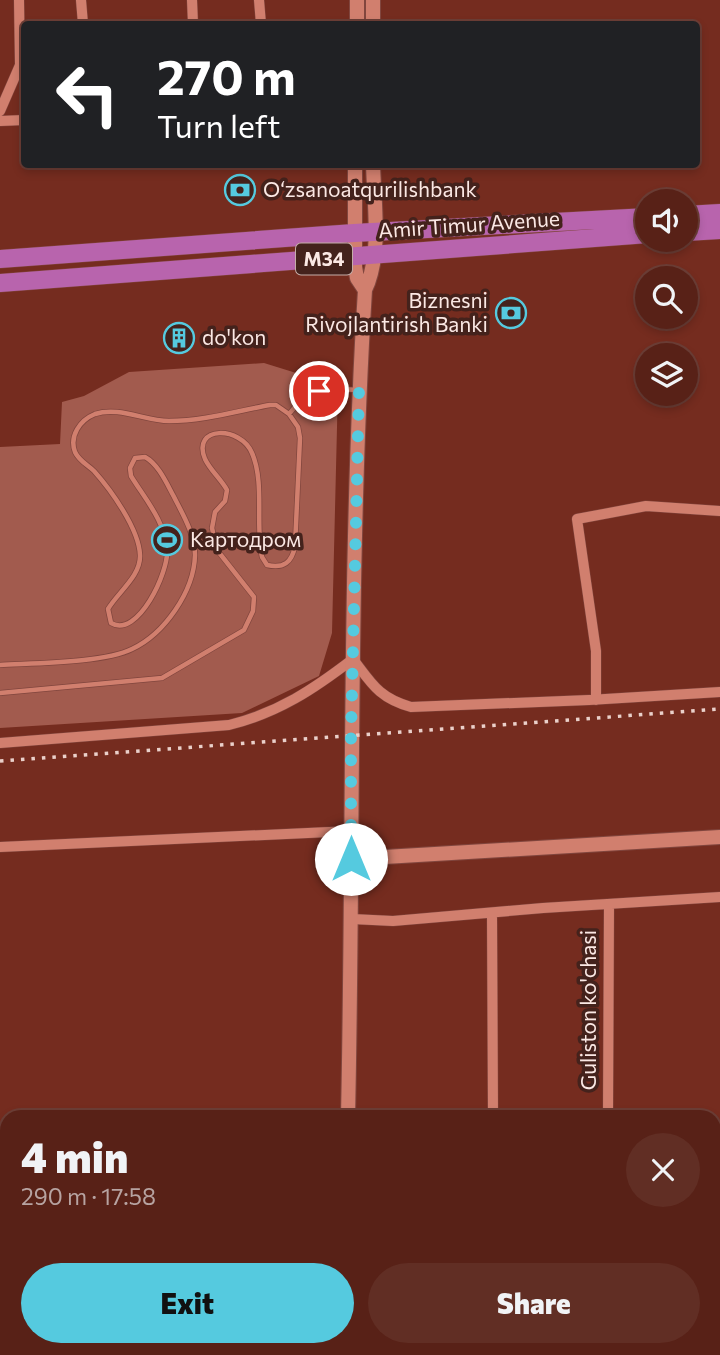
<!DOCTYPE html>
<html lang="en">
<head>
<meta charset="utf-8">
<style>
	body { margin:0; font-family:Commissioner,sans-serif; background:#612e24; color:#f1f3f6; height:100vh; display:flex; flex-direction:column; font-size:26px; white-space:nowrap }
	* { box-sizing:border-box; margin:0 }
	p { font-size:23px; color:#b7a3a1 }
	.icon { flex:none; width:38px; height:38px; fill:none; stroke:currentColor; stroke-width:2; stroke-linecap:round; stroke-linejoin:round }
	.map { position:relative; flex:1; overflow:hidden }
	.panel { position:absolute; left:0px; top:1110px; width:721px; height:247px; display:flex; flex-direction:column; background:#582117; border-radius:21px 21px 0 0; box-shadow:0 4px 10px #0003,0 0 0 2px #6d3e36 }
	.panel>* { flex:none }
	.guide { position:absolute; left:21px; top:21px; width:679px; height:147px; border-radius:7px; box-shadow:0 4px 10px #0003,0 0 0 2px #6d3e36; background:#202124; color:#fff; overflow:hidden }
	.tools { position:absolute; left:635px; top:189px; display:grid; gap:14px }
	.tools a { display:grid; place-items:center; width:63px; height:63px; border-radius:50%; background:#582117; box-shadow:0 4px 10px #0003,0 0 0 2px #6d3e36; font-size:35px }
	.pin { position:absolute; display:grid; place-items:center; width:60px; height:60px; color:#fff; margin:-30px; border:4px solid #fff; border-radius:50%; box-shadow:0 2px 7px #0007 }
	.me { position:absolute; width:77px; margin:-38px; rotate:0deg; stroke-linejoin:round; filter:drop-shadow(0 0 5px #0008) }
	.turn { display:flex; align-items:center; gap:24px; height:147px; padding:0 21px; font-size:32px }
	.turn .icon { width:91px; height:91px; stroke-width:2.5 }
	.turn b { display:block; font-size:49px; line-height:60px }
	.round { display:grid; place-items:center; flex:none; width:74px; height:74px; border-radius:37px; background:#612e24 }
	.head { display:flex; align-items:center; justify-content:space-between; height:119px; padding:0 21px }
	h1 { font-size:42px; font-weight:800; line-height:52px }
	.cta { display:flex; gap:14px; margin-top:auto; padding:14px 21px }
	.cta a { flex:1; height:80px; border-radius:42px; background:#55cadf; color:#111; font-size:28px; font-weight:800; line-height:80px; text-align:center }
	.cta a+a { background:#612e24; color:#f1f3f6 }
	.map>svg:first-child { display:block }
	.grass { fill:#a25b4e }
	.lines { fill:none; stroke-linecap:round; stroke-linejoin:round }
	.lane-casing { stroke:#81463e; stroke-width:6 }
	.street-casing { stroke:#81463e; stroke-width:11 }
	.secondary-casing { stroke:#81463e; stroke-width:16 }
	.highway-casing { stroke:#81463e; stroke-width:19 }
	.lane { stroke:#d17f6e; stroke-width:4.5 }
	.street { stroke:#d17f6e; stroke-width:10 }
	.secondary { stroke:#d17f6e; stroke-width:14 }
	.highway { stroke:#b864ad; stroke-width:18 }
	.rail { stroke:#ead0ca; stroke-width:3.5; stroke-dasharray:3.5 7; stroke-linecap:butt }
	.route { stroke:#55cadf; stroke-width:12; stroke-dasharray:0 21.6 }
	.labels { text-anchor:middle; stroke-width:7; stroke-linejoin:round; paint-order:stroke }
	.shield { fill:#44221c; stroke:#c4ada8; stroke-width:2 }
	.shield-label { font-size:19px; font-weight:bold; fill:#fbe8e4 }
	.poi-label { font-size:21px; fill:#fbe8e4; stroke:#44221c; text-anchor:start }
	.street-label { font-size:21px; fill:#fbe8e4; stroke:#44221c }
</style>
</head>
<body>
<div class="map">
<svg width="720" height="1355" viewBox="0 0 720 1355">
	<rect width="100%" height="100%" fill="#752c1f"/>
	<!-- grass -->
	<path class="grass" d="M264,363L338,386L332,633L319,676L242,713L0,728V447L60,444L62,402L84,396L129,372Z"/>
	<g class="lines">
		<!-- lane casing -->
		<g class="lane-casing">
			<path id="lane" d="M289,414C306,391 330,387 357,390
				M0,665C33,663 104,663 132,649C164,634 194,592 195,555C195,534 182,513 173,495C166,482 158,464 145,457L135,458L130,468L131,476C145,499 165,521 167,550C169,571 138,639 111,623L108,609C118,592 141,576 140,555C139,529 111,490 94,471C88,465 79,461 75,452C69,436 80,420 95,414C119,406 145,421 169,421C203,421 237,411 270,405H276L289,414L298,427L300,438L295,546C292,562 284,569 267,565L262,557C255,525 265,483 252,453C241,426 191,425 205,459C210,470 221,479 227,490L225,501L215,512L212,528L217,550L254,597L253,611L244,630L162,678L0,693"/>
		</g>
		<!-- street casing -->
		<g class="street-casing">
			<path id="street" d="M81,0L83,24
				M192,0L193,24
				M259,0L261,24
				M0,111L20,65L19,0
				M0,121L24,120
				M596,700V651L577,519L646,506L720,511
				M0,743L229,725C278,713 314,689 353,659C372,684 379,698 411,707L589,700L720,692
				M0,847L351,831
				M492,913L493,1116
				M352,919L393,921L543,908L720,897
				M608,1116L609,904
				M487,1355V1349
				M606,1355V1349"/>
		</g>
		<!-- secondary casing -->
		<g class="secondary-casing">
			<path id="secondary" d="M357,24V0
				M373,24V0
				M355,164V267L357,278L365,290
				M351,859L720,837
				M348,1116C354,841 348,565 365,290C382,255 374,203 373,164
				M344,1355V1349"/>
		</g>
		<!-- highway casing -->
		<g class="highway-casing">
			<path id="highway" d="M686,215L720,213
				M686,232L720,230
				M0,259L354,233L648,217
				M0,283L648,234"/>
		</g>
		<!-- lane -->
		<use href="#lane" class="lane"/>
		<!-- street -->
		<use href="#street" class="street"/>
		<!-- secondary -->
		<use href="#secondary" class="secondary"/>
		<!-- highway -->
		<use href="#highway" class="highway"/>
		<!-- rail -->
		<path class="rail" d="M0,761L720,709"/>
	</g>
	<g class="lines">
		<!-- route -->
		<path class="route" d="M319,391L338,389L359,390L351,735V859"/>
	</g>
	<!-- icons -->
	<defs>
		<g id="bank-ring" transform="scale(1.575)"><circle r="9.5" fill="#44221c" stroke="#55cadf" stroke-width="1.5"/><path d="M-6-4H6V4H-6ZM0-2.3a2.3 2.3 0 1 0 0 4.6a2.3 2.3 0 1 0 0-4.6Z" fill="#55cadf"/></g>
		<g id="building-ring" transform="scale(1.575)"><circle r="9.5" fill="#44221c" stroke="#55cadf" stroke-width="1.5"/><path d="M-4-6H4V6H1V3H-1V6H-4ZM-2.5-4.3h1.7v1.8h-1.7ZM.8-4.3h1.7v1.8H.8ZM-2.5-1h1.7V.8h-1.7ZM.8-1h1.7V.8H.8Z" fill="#55cadf"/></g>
		<g id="stadium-ring" transform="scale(1.575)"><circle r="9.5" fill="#44221c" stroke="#55cadf" stroke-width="1.5"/><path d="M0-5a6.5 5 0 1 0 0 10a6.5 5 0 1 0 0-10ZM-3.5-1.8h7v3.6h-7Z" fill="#55cadf"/></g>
	</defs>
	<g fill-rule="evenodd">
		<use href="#bank-ring" x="240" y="190"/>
		<use href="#bank-ring" x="511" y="313"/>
		<use href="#building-ring" x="179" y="338"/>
		<use href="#stadium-ring" x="167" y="540"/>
	</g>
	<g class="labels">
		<!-- shield labels -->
		<rect class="shield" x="296" y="243.5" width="56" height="31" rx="5"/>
		<g class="shield-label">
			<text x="324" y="266">M34</text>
		</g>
		<!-- poi labels -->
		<g class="poi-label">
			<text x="263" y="197">Oʻzsanoatqurilishbank</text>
			<text x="488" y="308" text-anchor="end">Biznesni<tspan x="488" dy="24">Rivojlantirish Banki</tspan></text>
			<text x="202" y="345">do'kon</text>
			<text x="190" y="547">Картодром</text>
		</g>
		<!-- street labels -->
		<g class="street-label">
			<text transform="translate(469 225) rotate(-4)" y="7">Amir Timur Avenue</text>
			<text transform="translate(589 1010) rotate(-90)" y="7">Guliston ko'chasi</text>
		</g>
	</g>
</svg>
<div class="tools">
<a><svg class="icon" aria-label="sound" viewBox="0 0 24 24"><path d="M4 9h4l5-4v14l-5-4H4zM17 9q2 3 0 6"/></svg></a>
<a><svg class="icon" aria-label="search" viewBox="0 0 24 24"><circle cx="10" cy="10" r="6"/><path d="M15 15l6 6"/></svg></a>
<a><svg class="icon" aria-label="layers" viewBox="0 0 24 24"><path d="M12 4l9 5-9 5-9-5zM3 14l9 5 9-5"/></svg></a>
</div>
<div class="pin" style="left:319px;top:391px;background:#d93025"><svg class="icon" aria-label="arrive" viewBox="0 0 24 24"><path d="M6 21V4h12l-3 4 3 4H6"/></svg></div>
<svg class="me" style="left:351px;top:859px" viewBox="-20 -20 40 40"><circle r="19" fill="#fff"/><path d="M0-13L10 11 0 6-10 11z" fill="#55cadf"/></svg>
<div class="guide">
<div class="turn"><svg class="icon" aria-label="left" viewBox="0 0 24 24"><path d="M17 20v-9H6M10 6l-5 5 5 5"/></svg><div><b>270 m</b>Turn left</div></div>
</div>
<section class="panel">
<div class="head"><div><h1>4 min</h1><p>290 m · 17:58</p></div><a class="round"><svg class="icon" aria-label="close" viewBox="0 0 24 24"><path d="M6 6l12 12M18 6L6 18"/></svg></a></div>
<div class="cta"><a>Exit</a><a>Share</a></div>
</section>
</div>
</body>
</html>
